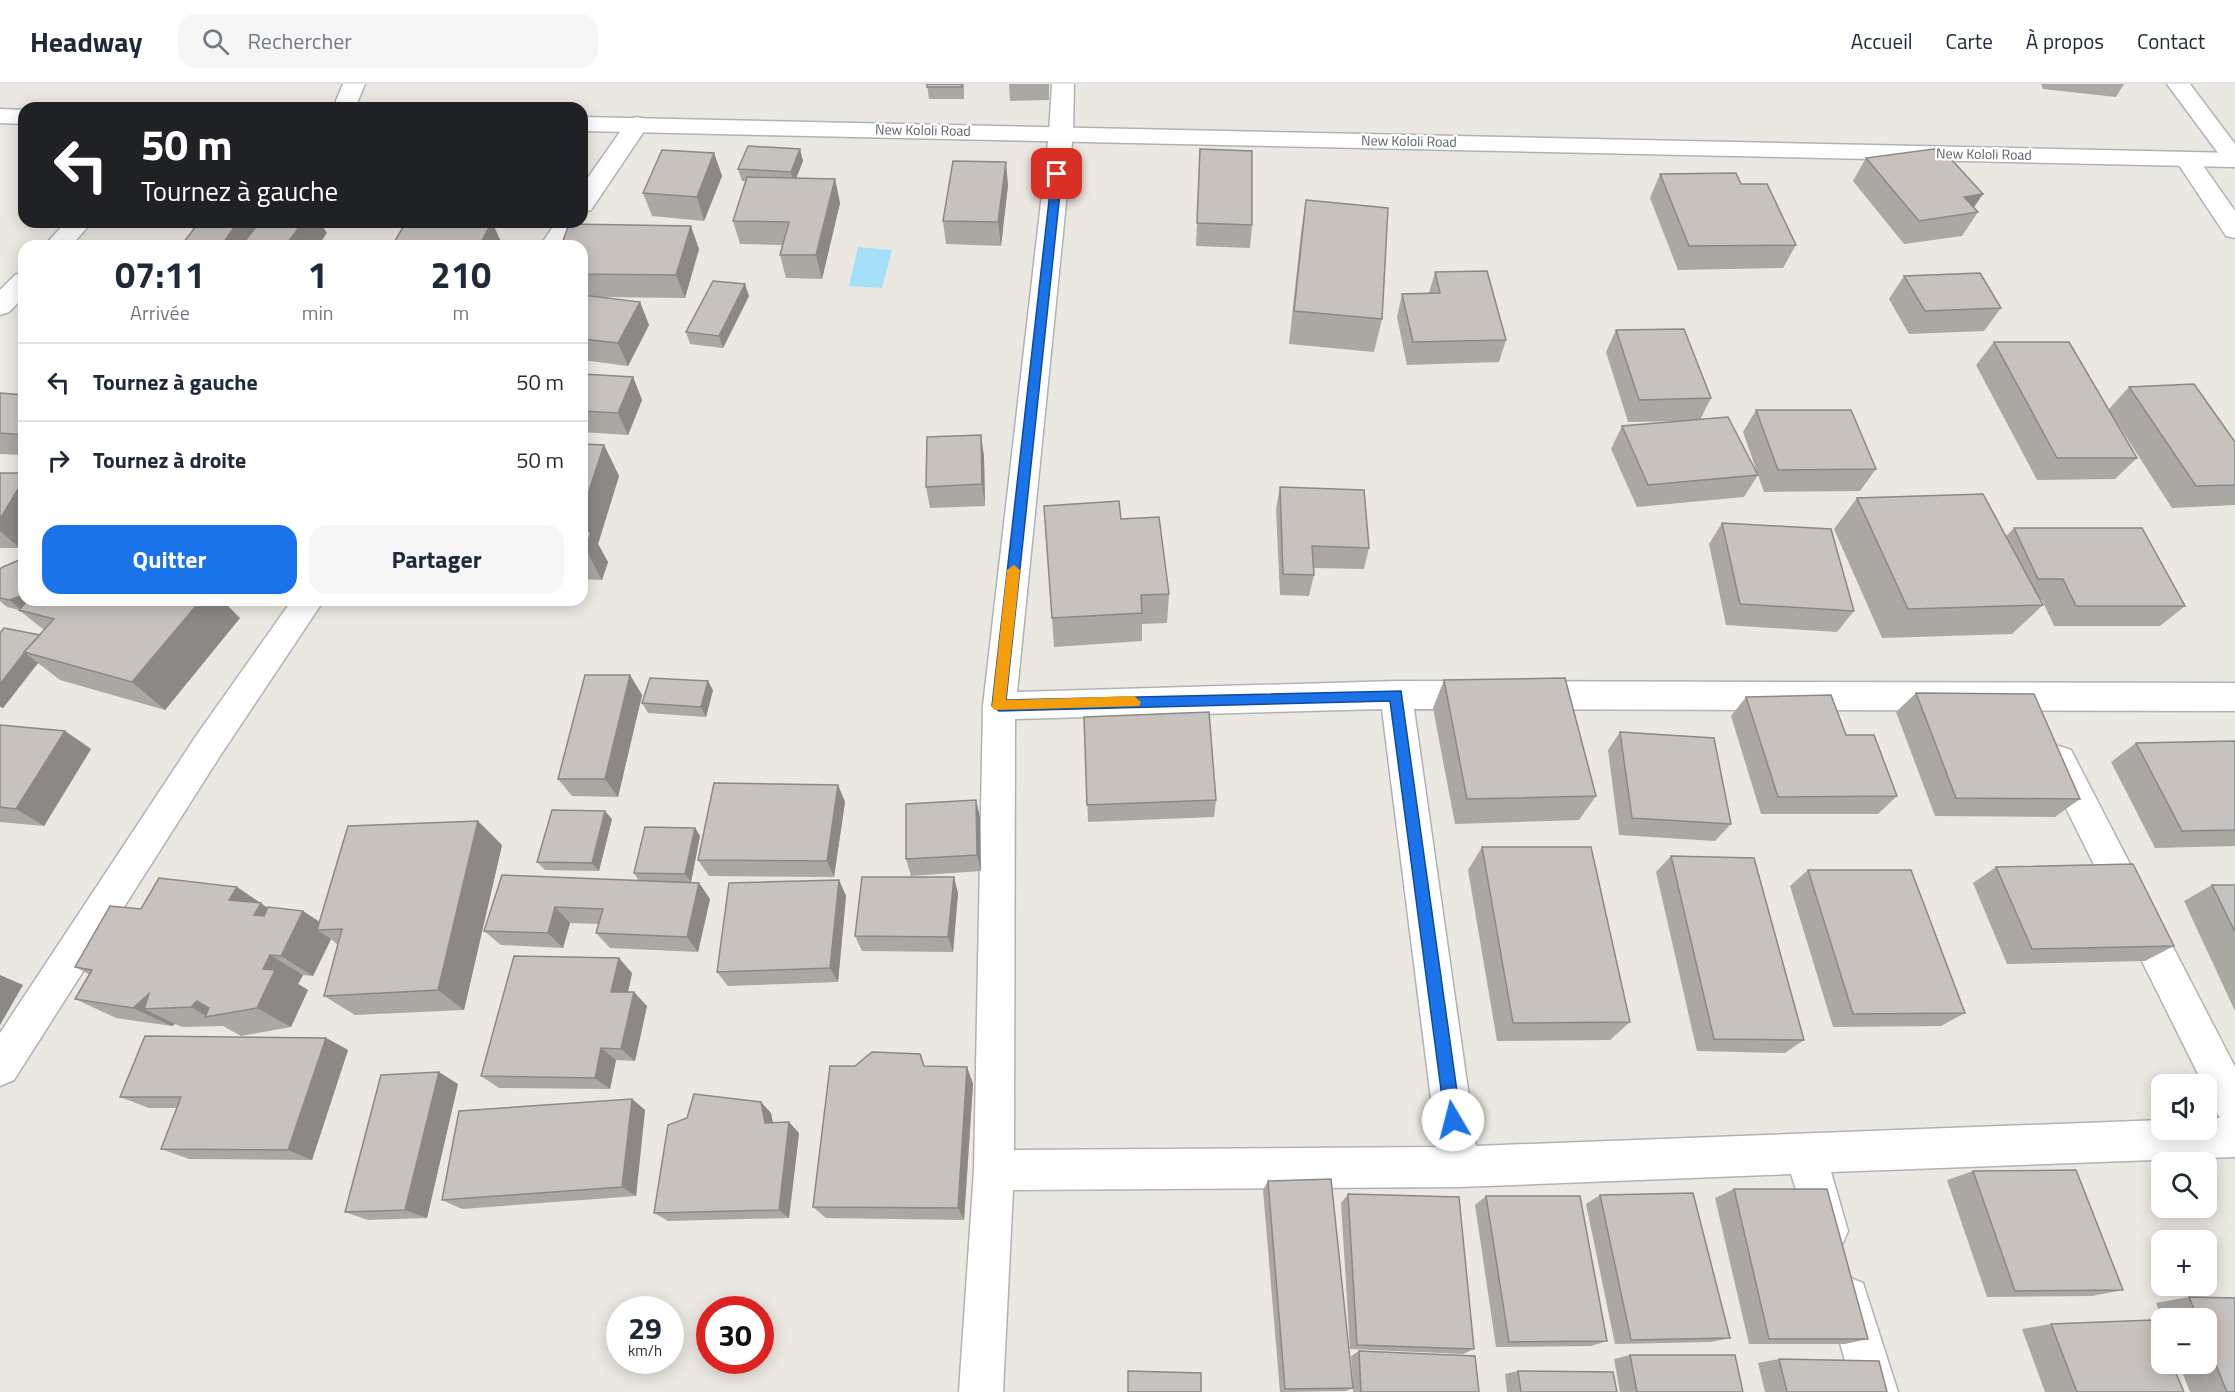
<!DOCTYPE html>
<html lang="fr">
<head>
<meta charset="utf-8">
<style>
	body { margin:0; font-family:"Titillium Web",sans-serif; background:#f6f6f7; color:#1f2937; height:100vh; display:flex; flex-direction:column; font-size:22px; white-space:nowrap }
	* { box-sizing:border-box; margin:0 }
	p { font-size:20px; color:#747a83 }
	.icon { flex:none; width:33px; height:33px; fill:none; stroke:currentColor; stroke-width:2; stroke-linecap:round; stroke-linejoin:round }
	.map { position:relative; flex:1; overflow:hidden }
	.details { position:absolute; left:18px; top:156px; width:570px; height:366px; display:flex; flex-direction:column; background:#fff; border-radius:18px; box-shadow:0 3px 15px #0003 }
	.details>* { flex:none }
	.hud { position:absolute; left:18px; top:18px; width:570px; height:126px; border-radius:18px; box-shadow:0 3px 15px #0003; background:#202124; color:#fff; overflow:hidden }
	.fabs { position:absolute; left:2151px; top:990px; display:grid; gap:12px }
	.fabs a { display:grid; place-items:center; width:66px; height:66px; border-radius:12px; background:#fff; box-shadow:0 3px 15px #0003; font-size:30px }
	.speed { position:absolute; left:606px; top:1212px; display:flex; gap:12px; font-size:30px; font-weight:700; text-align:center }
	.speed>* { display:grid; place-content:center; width:78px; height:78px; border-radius:50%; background:#fff; box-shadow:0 3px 15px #0003; line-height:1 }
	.speed small { font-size:15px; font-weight:400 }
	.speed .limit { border:9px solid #d22; background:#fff; color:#111 }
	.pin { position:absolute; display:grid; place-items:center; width:51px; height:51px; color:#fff; margin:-26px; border-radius:12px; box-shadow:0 3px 9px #0006 }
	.me { position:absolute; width:66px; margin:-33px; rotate:352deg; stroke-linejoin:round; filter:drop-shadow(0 0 4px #0008) }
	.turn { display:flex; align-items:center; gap:21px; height:126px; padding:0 24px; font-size:27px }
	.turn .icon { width:78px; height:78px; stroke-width:2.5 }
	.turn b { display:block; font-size:42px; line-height:51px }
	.eta { display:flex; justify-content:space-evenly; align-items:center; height:102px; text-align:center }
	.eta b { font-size:36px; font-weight:700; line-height:42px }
	.cta { display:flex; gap:12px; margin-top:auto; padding:12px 24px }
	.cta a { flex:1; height:69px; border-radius:18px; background:#1a73e8; color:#fff; font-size:24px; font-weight:700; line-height:69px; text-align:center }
	.cta a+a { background:#f6f6f7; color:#1f2937 }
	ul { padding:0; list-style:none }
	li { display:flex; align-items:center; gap:18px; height:78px; padding:0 24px; border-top:2px solid #e0e1e3 }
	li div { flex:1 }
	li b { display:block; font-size:22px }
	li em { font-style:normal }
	header { display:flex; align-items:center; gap:36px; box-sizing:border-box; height:84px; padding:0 30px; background:#fff; border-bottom:2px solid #e0e1e3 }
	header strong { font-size:28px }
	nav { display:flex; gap:33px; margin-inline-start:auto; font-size:21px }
	.search { width:420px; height:54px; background:#f6f6f7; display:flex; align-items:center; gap:15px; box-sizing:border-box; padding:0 21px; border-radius:18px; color:#747a83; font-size:22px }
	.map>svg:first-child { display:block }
	.water { fill:#a6e0f6 }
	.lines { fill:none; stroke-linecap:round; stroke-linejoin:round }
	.minor-casing { stroke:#afb3b6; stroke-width:3 }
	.tertiary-casing { stroke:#afb3b6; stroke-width:3 }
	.minor { fill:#fff; fill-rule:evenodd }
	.tertiary { fill:#fff; fill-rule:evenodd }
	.wall { fill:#aba7a3 }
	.shaded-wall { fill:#8b8885 }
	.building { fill:#c7c2be; stroke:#8b8885; stroke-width:1.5 }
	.route { fill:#1a73e8; stroke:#114b97; stroke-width:1.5 }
	.slow { fill:#f59e0b }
	.labels { text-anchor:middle; stroke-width:4.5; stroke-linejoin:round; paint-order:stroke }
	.far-street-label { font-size:14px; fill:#5a5e61; stroke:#fff }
</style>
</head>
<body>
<header>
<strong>Headway</strong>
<div class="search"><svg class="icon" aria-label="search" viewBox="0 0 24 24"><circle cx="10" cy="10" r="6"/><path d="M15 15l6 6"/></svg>Rechercher</div>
<nav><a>Accueil</a><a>Carte</a><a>À propos</a><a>Contact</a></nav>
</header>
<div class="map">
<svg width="2235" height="1308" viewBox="0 0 2235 1308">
	<rect width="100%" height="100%" fill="#ebe7e1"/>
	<!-- water -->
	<path class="water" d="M858,163L892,166L882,204L849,202Z"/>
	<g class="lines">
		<!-- minor casing -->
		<g class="minor-casing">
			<path id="minor" d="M343,0H365L355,24H333Z
				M1052,0H1074L1073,49L1017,608L1396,597L2235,599V627L1414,625L1476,1062L2162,1036V1046H2206V1034H2220L2206,1007V1000H2203L2042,676L2047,666L2059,662L2071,666L2235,983V1073L1831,1088L1848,1147L1842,1161L1828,1167L1814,1161L1791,1090L1459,1103L1013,1106L1003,1308H959L974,1086L983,622L1049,49ZM1382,625L1437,1063L1014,1066L1015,635Z
				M2167,0H2190L2235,60V83L2227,81Z
				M637,33L645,35L649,40L591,126L582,128V102L629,35Z
				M2187,68L2195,70L2235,127V154L2226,152L2175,75L2179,70Z
				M66,138H92L71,162H44Z
				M556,138H581L566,162H540Z
				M24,188V213L9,228L0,231V206L15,191Z
				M292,516H324L220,672L14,996L0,1002V949L196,652Z
				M1848,1193L1863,1199L1898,1308H1854L1827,1214L1833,1199Z"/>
		</g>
		<!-- tertiary casing -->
		<g class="tertiary-casing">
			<path id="tertiary" d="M0,25L24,26V40L0,39Z
				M582,33L2235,69V83L582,47Z"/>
		</g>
		<!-- minor -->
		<use href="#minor" class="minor"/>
		<!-- tertiary -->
		<use href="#tertiary" class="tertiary"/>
	</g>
	<!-- wall -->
	<path class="wall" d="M927,0H964V15H929Z
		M1009,0H1049V16L1010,17Z
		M2041,0H2124L2116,13L2043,5Z
		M800,65L803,77L796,94L835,95L840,119L822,195L786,194L780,171L782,161L740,160L733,137L746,97H742L738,85Z
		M1200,65L1252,141L1250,164L1196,162Z
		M714,69L722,92L704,137L652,132L643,109Z
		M1866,74L1974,124L1978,128L1962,152L1904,160L1853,97Z
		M1660,90L1741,100L1796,161L1783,184L1678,186L1650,114Z
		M1008,101L1001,162L946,160L943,137Z
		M1306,116L1382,235L1374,268L1289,260L1301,149Z
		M582,162L699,165L685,214L601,213L640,218L649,241L628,282L582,276Z
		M1435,188L1506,256L1499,278L1407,281L1397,233L1402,210L1429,209Z
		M1904,192L2001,224L1984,247L1909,250L1889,215Z
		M749,212L723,264L690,260L686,248Z
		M1616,246L1711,314L1700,336L1758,391L1744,413L1637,423L1611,365L1622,342L1685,337L1628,338L1606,268Z
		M1994,258L2109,325L2129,303L2235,358V421L2172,424L2114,334L2137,374L2115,395L2037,396L1976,281Z
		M582,290L633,293L642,316L628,351L582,348Z
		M0,309L24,311V371L0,370Z
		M1756,326L1876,385L1860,407L1764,408L1743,348Z
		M981,351L984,373L985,422L930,424L926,403Z
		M582,360L604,361L619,392L598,460L608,478L602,496L582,495Z
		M0,389H24V457L20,464H0Z
		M1280,403L1369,464L1364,485L1313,484L1314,491L1309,512L1280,511L1276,425Z
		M1857,414L2006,452L2014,444L2185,522L2160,542H2054L2042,516H2040L2043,521L2012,550L1882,554L1834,445Z
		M1044,422L1121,435L1169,510L1167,539L1142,540V557L1054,563Z
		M1722,439L1854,527L1837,548L1726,541L1709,460Z
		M0,485L24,516L240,534L165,626L60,596L38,579L3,624L0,623V548L40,551L44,546L19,526L7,523L0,517Z
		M630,591L642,611L618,713L572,712L558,695Z
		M1444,596L1596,712L1579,736L1455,740L1433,624Z
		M713,606L706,633L648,629L642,619Z
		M1916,609L2080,715L2055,733L1935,732L1896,628Z
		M1746,613L1897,712L1878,730H1761L1731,632Z
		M1084,633L1216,716L1214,733L1088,738Z
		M0,641L65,647L91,665L44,742L0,738Z
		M1620,648L1731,740L1715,757L1619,751L1608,666Z
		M2235,657V762L2155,764L2111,678L2136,659Z
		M838,701L845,718L834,793L709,792L698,776Z
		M976,716L980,734L981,787L911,792L906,775Z
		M612,735L599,787L545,786L537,778Z
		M695,744L700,752L691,798H673L699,799L710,815L698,868L610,864L596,849L599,840L570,839L563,864L501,861L484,847L502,791L639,797L634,789Z
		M502,761L464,926L355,931L324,912L338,861L331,855L313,892L303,891L298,900L308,906L291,943L241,952L223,942L182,943L175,940L172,942L116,934L75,915L89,890L75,883L141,825L237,803L267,824L303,827L320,838Z
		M1482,763L1630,938L1610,956L1497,957L1468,786Z
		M1671,772L1804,956L1785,969L1697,967L1656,788Z
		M1996,783L2174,862L2145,877L2007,880L1973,799Z
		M1808,786L1965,929L1941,942L1833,943L1790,802Z
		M839,796L846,812L838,898L728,902L717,888Z
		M2212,801H2235V927L2184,817Z
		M958,809L953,868L862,867L855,852Z
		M632,889L628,908L647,922L635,977L616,976L610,1005L499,1004L481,992Z
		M326,954L348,966L312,1076L189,1075L161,1065L177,1024H149L120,1013Z
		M926,982L967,983L973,1000L964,1136L826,1134L813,1123Z
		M458,1000L427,1134L368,1136L345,1128Z
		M632,1015L645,1026L636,1112L462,1125L442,1116Z
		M771,1029L773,1039L799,1049L789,1134L668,1137L654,1129Z
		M1973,1087L2123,1206L2092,1212L1987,1213L1947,1096Z
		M1268,1097L1353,1298L1351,1272L1359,1267L1479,1308H1353V1304L1346,1307L1280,1308L1263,1106Z
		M1734,1105L1868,1255L1845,1260H1749L1715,1114Z
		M1348,1110L1474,1265L1463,1270L1350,1265L1341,1119Z
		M1600,1111L1730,1254L1711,1258L1615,1260L1586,1120Z
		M1486,1112L1607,1257L1591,1262L1496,1263L1475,1121Z
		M2189,1213L2235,1214V1308H2190L2179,1280H2206V1234H2162L2156,1219Z
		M2051,1240L2184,1308H2045L2022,1245Z
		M1630,1271L1743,1308H1620L1614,1275Z
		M1779,1275L1887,1308H1765L1758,1279Z
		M1518,1287L1617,1308H1507L1505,1290Z"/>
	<!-- shaded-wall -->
	<path class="shaded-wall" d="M800,65L803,77L794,100L791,88Z
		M714,69L722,92L704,137L697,113Z
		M1006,78L1008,101L1001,162L998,138Z
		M835,95L840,119L822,195L816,171Z
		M1983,110L1970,129L1964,113Z
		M238,138H257L264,148L254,162H221Z
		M303,138H320L327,149L318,162H285Z
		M492,138L503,162H479Z
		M691,142L699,165L685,214L676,191Z
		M745,200L749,212L723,264L719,252Z
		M640,218L649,241L628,282L618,259Z
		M633,293L642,316L628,351L618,329Z
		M981,351L984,373L985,422L982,400Z
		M604,361L619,392L598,460L608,478L602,496L582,458V428Z
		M24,395V457L20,464L0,447V435Z
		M24,511V516H48L22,526L9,516Z
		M201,516H222L240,534L165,626L132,598Z
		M25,569L38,579L3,624L0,622V600Z
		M630,591L642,611L618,713L605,695Z
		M708,597L713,606L706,633L701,623Z
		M65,647L91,665L44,742L16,725Z
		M838,701L845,718L834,793L827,777Z
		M976,716L980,734L981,787L977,771Z
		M605,727L612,735L599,787L592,779Z
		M478,737L502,761L464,926L438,906Z
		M695,744L700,752L691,798L685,790Z
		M954,793L958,809L953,868L948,853Z
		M839,796L846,812L838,898L830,884Z
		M699,799L710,815L698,868L687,853Z
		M237,803L293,841L263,837L229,816Z
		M555,823L570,839L563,864L548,849Z
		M303,827L331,846H317L331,855L313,892L281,872Z
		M270,871L303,891L298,900L308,906L291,943L257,924L263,885Z
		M619,874L632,889L625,922L611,908Z
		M0,891L23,901L0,941Z
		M634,908L647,922L635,977L621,965Z
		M149,910L144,925L175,940L172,942L133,924Z
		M197,917L222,930L208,933L191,923Z
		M326,954L348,966L312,1076L288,1066Z
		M601,964L616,976L610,1005L595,994Z
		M967,983L973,1000L964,1136L958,1124Z
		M439,988L458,1000L427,1134L405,1126Z
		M632,1015L645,1026L636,1112L622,1103Z
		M761,1018L771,1029L775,1050L765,1039Z
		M789,1038L799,1049L789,1134L779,1126Z"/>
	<!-- building -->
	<path class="building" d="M927,0H962V3H927Z
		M748,62L800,65L791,88L738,85Z
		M1941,64L1983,110L1964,113L1978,128L1919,137L1866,74Z
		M1200,65L1252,67V141L1197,139Z
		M662,66L714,69L697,113L643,109Z
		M953,77L1006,78L998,138L943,137Z
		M1736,89L1741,100H1767L1796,161L1689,162L1660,90Z
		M747,93L835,95L816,171H780L789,138L733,137Z
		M1306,116L1388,124L1382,235L1294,227Z
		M199,138H238L221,162H181Z
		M260,138H303L285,162H241Z
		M406,138H492L479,162H392Z
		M569,140L691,142L676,191L582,190V162H561Z
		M1487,187L1506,256L1413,258L1402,210L1440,209L1435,188Z
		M1980,189L2001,224L1925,227L1904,192Z
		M713,197L745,200L719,252L686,248Z
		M582,211L640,218L618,259L582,255Z
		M1684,245L1711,314L1639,316L1616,246Z
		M1994,258H2069L2137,374H2057Z
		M582,290L633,293L618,329L582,327Z
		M2194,300L2235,358V401L2196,402L2129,303Z
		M0,309L24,311V351L0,349Z
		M1756,326H1851L1876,385L1778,386Z
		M1728,333L1758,391L1648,401L1622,342Z
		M981,351L982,400L926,403L927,353Z
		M582,360L604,361L582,428Z
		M0,389H24V395L0,435Z
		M1280,403L1364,406L1369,464L1312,462L1314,491L1283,490Z
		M1983,410L2043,521L1908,525L1857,414Z
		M1119,417L1121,435L1159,433L1169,510L1141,511L1142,529L1052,534L1044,422Z
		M1722,439L1831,445L1854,527L1740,520Z
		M2014,444H2142L2185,522H2076L2063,495H2038Z
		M582,447L591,448L585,466H582Z
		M24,474V511L9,516L0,514V485L3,483Z
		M28,516H201L132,598L24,568L54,535L19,526Z
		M4,544L40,551L24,568H25L0,600V549Z
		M585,591H630L605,695H558Z
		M650,594L708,597L701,623L642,619Z
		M1565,594L1596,712L1467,715L1444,596Z
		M1916,609L2034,610L2080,715L1956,714Z
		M1831,611L1846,651H1874L1897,712L1778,713L1746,613Z
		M1209,628L1216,716L1087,721L1084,633Z
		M0,641L65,647L16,725L0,723Z
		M1620,648L1714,654L1731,740L1632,734Z
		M2235,657V746L2182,747L2136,659Z
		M714,699L838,701L827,777L698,776Z
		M976,716L977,771L906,775V720Z
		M552,726L605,727L592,779L537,778Z
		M478,737L438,906L324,912L342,845L317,846L348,742Z
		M645,743L695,744L685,790L634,789Z
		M1482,763H1591L1630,938L1513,939Z
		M1671,772L1754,774L1804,956L1714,955Z
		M2133,780L2174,862L2032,865L1996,783Z
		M1808,786H1911L1965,929L1853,930Z
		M502,791L699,799L687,853L596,849L603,825L555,823L548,849L484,847Z
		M862,793H954L948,853L855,852Z
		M159,794L237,803L229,816L261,819L254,831L264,832L268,823L303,827L281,872L270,871L263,885L275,886L257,924L205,933L209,924L197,917L191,923L144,925L149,910L133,924L75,915L92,886L75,883L110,822L141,825Z
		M839,796L830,884L717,888L729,799Z
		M2212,801H2235V848Z
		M514,872L619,874L611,908H634L621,965L601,964L595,994L481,992Z
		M145,952L326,954L288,1066L161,1065L181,1013H120Z
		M872,968L920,970L924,982L967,983L958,1124L813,1123L830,982H855Z
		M439,988L405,1126L345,1128L381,991Z
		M694,1010L761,1018L765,1039L789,1038L779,1126L654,1129L668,1041L687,1034Z
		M632,1015L622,1103L442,1116L459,1027Z
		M2076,1086L2123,1206L2015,1207L1973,1087Z
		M1331,1095L1353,1304L1285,1305L1268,1097Z
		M1734,1105H1827L1868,1255H1769Z
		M1693,1109L1730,1254L1631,1256L1600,1111Z
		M1348,1110L1459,1113L1474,1265L1357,1261Z
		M1486,1112H1580L1607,1257L1509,1258Z
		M2189,1213L2235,1214V1308H2227L2206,1257V1234H2198Z
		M2153,1236L2162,1256V1280H2172L2184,1308H2077L2051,1240Z
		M1359,1267L1475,1272L1479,1308H1361Z
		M1630,1271H1735L1743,1308H1637Z
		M1779,1275L1879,1277L1887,1308H1787Z
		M1128,1287L1201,1289V1308H1128Z
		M1518,1287L1613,1288L1617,1308H1521Z"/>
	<!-- route -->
	<path class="route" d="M1057,87L1062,90L1006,616L1401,607L1461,1036L1459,1042L1453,1044L1447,1042L1445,1036L1390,617L999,627L992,622L1052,90Z"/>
	<!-- slow -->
	<path class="slow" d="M1014,481L1020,486L1006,616L1134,612L1141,618L1139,622L994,626L992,622L1007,486Z"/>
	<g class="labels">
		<!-- far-street labels -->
		<g class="far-street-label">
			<text transform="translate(923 46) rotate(1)" y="5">New Kololi Road</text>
			<text transform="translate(1409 57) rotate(1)" y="5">New Kololi Road</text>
			<text transform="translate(1984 70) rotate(1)" y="5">New Kololi Road</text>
		</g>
	</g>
</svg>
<div class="fabs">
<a><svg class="icon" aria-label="sound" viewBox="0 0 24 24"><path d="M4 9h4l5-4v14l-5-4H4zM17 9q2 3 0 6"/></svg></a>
<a><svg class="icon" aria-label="search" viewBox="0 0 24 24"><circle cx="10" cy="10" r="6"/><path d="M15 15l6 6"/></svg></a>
<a>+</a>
<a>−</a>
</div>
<div class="speed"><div>29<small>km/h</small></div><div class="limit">30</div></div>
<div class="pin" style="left:1057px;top:90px;background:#d93025"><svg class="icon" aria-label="arrive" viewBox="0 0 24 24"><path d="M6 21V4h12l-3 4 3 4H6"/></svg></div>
<svg class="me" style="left:1453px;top:1036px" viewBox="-20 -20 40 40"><circle r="19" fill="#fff"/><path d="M0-13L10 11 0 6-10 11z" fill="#1a73e8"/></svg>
<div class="hud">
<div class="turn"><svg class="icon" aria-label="left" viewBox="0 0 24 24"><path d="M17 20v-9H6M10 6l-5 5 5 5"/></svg><div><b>50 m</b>Tournez à gauche</div></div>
</div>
<section class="details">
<div class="eta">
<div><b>07:11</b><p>Arrivée</p></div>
<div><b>1</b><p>min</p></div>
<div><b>210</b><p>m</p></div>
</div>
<ul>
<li><svg class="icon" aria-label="left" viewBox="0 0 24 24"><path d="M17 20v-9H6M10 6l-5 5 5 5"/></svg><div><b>Tournez à gauche</b></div><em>50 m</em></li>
<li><svg class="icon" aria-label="right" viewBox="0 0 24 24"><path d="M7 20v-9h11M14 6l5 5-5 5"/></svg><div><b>Tournez à droite</b></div><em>50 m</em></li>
</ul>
<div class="cta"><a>Quitter</a><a>Partager</a></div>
</section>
</div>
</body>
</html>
